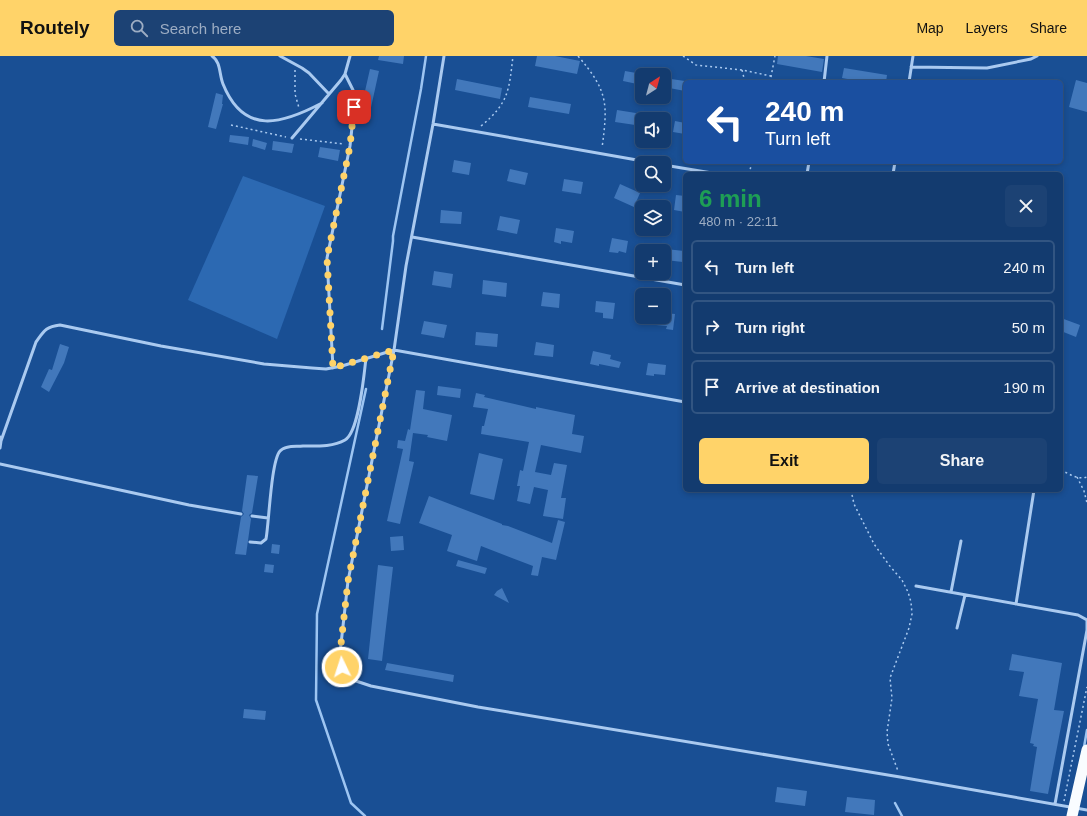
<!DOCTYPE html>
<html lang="en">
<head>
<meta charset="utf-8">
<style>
	body { margin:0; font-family:Arial,sans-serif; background:#1c4274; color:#f1f3f6; height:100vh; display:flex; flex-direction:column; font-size:15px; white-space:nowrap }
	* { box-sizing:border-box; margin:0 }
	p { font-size:13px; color:#9dadc3 }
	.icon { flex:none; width:22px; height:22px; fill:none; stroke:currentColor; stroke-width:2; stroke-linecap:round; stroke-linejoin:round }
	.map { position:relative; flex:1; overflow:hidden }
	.details { position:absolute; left:683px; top:116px; width:380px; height:320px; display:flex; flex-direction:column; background:#133b6f; border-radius:6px; box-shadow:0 2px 6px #0003,0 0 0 1px #325582 }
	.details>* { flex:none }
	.guide { position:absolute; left:683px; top:24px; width:380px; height:84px; border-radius:6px; box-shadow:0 2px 6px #0003,0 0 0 1px #325582; background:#1a4fa0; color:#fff; overflow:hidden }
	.needle { width:26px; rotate:36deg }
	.tools { position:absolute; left:635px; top:12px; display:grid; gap:8px }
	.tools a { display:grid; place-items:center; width:36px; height:36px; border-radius:6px; background:#133b6f; box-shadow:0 2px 6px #0003,0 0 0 1px #325582; font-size:20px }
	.pin { position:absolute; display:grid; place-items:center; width:34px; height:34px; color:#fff; margin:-17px; border-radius:8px; box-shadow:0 2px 6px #0006 }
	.me { position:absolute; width:44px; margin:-22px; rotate:356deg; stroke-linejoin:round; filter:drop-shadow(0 0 3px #0008) }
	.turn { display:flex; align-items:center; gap:14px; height:84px; padding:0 16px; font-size:18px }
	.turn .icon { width:52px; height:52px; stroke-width:2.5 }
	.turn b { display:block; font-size:28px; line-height:34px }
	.round { display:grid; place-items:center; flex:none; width:42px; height:42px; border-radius:6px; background:#1c4274 }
	.overview { display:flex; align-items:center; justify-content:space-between; height:68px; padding:0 16px }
	h1 { font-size:24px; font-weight:700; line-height:30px; color:#1e9e55 }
	.button { display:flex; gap:8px; margin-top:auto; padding:8px 16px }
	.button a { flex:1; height:46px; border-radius:6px; background:#ffd369; color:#111; font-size:16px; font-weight:700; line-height:46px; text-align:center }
	.button a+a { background:#1c4274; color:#f1f3f6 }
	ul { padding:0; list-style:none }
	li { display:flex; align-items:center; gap:12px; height:54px; margin:0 8px 6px; padding:0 8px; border:2px solid #325582; border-radius:6px }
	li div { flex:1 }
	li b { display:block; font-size:15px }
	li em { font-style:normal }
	header { display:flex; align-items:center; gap:24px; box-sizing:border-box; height:56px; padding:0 20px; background:#ffd369; color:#111 }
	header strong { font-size:19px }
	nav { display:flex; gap:22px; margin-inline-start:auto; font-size:14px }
	.search { width:280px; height:36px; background:#1c4274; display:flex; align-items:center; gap:10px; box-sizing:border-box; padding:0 14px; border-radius:6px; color:#9dadc3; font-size:15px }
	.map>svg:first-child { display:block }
	.green { fill:#2c69b2 }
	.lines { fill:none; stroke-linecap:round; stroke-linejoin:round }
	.stream { stroke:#9dc5f2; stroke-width:2.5 }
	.building { fill:#4278bb }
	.path { stroke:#aacaf0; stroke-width:1.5; stroke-dasharray:2 3; stroke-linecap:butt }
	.service { stroke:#aacaf0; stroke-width:3 }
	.trunk { stroke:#f9fcff; stroke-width:11 }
	.route { stroke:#ffd369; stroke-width:7; stroke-dasharray:0 12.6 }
</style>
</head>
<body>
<header>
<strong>Routely</strong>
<div class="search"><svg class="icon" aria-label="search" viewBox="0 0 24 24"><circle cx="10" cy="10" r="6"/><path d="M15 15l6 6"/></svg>Search here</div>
<nav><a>Map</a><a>Layers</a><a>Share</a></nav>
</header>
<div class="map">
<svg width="1087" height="760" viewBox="0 0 1087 760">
	<rect width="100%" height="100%" fill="#194f94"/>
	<!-- green -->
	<path class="green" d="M243,120L325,150L277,283L188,244Z"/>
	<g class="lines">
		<!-- stream -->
		<path class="stream" d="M382,273L393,185V180L421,33L426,0
			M1084,691L1087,674
			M895,747L902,760
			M365,760L351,747L316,644L317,558L366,333"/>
	</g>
	<!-- building -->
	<path class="building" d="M379,0H404L403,8L378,4Z
		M537,0H555L580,5L577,18L535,10Z
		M778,0H806L824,3L822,16L777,8Z
		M844,12L887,19L886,26H864L842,22Z
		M370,13L379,15L370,56L362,54L361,67L356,66L359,34L365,35Z
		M625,15L642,18V29L623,25Z
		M664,22L685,25V35L664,31Z
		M457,23L502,32L500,43L455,34Z
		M1076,24L1087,27V56L1069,51Z
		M216,37L223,39L222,48H223L216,73L208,71Z
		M530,41L571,48L569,58L528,51Z
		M340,54L351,56L350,65L338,63Z
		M617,54L642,58V70L615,66Z
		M675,65L685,67V78L673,76Z
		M230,79L249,81L248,89L229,86Z
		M253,83L267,87L265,94L252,90Z
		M273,85L294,88L292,97L272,94Z
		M320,91L340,94L338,105L318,101Z
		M454,104L471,107L469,119L452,116Z
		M510,113L528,117L525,129L507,125Z
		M564,123L583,126L581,138L562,135Z
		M620,128L640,137L634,151L614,142Z
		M676,139L685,140V156L674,154Z
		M441,154L462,156L461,168L440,167Z
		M500,160L520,164L517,178L497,174Z
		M556,172L574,175L572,187L561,185V188L554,186Z
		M612,182L628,185L626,197L619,195L618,197L609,196Z
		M666,193L684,195L683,206L665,204Z
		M434,215L453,218L451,232L432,229Z
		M483,224L507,227L506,241L482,238Z
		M543,236L560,238L559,252L541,250Z
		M596,245L615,247L613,263L603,262V257L595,256Z
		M664,257L675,258L673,274L666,273L667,270L656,269V261H664Z
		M1061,262L1080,269L1076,281L1061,275Z
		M424,265L447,269L444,282L421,278Z
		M476,276L498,278L497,291L475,289Z
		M536,286L554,289L553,301L534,299Z
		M60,288L69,291L64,307L49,336L41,331L49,313L52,314Z
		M593,295L611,299L610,303L621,306L619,312L599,308V310L590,308Z
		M648,307L666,309L665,319L654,318V320L646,319Z
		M438,330L461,333L460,342L437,339Z
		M416,334L425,335L423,353L452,359L447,385L427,381L428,379L413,377L409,405L414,406L400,468L387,465L403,393L397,392L398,384L405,385L408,373L410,374Z
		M476,337L485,339L484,341L536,353V351L575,359L572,378L584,380L581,397L541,389L535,416L551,419L554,407L567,409L561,442H566L563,463L543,460L548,434L534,431L530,448L517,445L520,430H517L520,414L523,415L529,386L481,378L482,370H484L488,353L473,351Z
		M479,397L503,403L494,444L470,438Z
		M247,419L258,420L252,457L249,459L251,463L246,499L235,498L241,461L244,458L242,455Z
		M429,440L502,468V469L508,470L552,487L558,464L565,466L556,504L542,501L538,520L531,519L533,510L481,490L477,505L447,495L452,479L419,467Z
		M403,480L404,494L391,495L390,481Z
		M272,488L280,489L279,498L271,497Z
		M458,504L487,512L485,518L456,510Z
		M265,508L274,509L273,517L264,516Z
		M378,509L393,511L382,605L368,603Z
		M502,532L509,547L494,539L497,535Z
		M1012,598L1062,607L1054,654L1064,655L1048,738L1030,735L1037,691L1033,690L1034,688L1030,687L1038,643L1019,640L1024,616L1009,614Z
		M387,607L454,619L453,626L385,614Z
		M244,653L266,655L265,664L243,662Z
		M777,731L807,735L805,750L775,746Z
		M847,741L875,744L874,759L845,756Z"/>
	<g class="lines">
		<!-- path -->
		<path class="path" d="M578,0C608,35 608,47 602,92
			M683,0L696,9L742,14L771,20
			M295,14V38L299,52
			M742,14L745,26
			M770,26L775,0
			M231,69L286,81
			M481,70C509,47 509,34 513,0
			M300,83L344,88
			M749,118L752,106
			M1061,414C1069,418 1078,424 1087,421
			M1077,421L1084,435L1087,447
			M851,434L854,448L874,488L889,509L902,524L908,536L911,546L912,558L909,572L890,622L892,642L887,676L888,688L898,715
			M1064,745L1087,631"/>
		<!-- service -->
		<path class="service" d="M212,0C221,6 219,18 223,28C244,80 282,68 322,47
			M280,0L302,12L309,17L329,38
			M444,0L433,68L406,210L394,294L348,525L340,597L342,611L347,618L353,624L371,630L478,651L900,721L1087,754
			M911,11L987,12L1031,3L1037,0
			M824,26L827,0
			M909,26L913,0
			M433,68L654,107
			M292,82L341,24L345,18L350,0
			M664,109L718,118
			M807,118L809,106
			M893,118L895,106
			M412,181L685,229
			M333,312L327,202L350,90L355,43L353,34L345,18
			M0,381L1,385L0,392
			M1,385L36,286C44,275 45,271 60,269L161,290L264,308L312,312L326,313L342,310L394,294L685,346
			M0,408L189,449L241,458
			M252,460L268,462
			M250,486L261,487L266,483C269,467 271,405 280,395C285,389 296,391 303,390C316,390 333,391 345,384C359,376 364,319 366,302
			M916,530L1078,559L1087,564V574L1055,748
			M951,536L961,485
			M1016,548L1034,434
			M957,572L965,539"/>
		<!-- trunk -->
		<path class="trunk" d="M1072,760L1087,694"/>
	</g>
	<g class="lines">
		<!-- route -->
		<path class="route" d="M342,611L340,597L348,525L394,294L333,312L327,202L350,90L354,51"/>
	</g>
</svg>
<div class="tools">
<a><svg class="needle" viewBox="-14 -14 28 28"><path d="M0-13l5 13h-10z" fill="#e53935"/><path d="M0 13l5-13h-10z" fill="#9dadc3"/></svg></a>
<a><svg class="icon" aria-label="sound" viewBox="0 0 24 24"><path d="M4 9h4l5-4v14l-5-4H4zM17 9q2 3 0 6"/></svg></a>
<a><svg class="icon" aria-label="search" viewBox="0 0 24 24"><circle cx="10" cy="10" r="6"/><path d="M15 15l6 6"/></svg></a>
<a><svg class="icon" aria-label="layers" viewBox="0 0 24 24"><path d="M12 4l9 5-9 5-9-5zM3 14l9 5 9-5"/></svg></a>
<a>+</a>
<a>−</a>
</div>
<div class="pin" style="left:354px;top:51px;background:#d93025"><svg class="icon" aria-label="arrive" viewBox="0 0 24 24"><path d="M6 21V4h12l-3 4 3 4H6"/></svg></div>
<svg class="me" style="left:342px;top:611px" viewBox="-20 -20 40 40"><circle r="17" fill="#ffd369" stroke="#fff" stroke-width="3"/><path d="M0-11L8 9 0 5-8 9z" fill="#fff"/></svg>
<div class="guide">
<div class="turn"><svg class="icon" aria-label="left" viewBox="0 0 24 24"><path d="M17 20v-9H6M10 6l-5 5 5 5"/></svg><div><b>240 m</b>Turn left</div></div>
</div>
<section class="details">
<div class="overview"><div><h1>6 min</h1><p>480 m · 22:11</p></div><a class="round"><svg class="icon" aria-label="close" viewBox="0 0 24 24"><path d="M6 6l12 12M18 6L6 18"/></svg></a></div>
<ul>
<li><svg class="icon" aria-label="left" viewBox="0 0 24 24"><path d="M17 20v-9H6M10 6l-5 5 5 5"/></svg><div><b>Turn left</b></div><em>240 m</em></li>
<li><svg class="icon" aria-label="right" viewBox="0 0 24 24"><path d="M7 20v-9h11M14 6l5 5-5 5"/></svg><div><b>Turn right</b></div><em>50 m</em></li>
<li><svg class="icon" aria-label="arrive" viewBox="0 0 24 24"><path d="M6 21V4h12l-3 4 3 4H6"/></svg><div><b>Arrive at destination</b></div><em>190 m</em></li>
</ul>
<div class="button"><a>Exit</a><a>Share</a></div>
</section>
</div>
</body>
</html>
